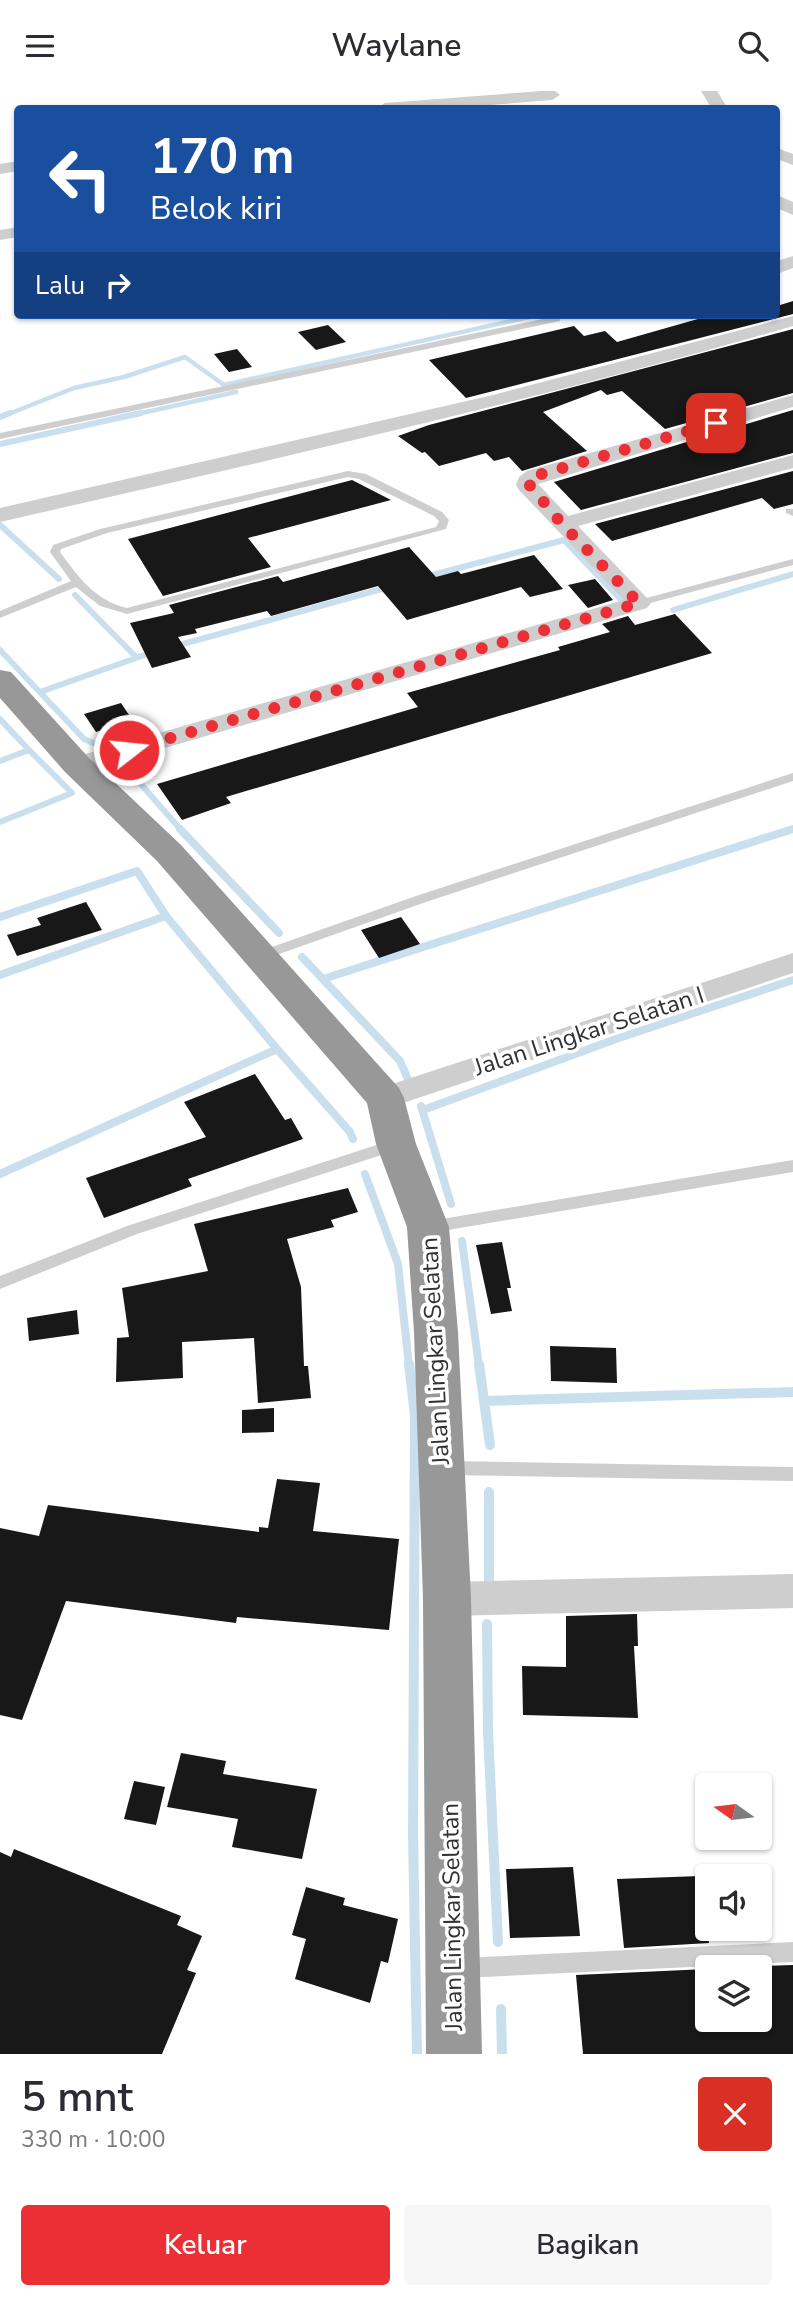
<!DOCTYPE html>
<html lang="id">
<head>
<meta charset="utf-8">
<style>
	body { margin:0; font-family:"Nunito Sans",sans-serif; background:#f7f7f7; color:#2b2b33; height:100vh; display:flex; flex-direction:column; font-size:26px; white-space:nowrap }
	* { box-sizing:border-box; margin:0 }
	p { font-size:23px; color:#7c7c81 }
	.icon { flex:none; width:38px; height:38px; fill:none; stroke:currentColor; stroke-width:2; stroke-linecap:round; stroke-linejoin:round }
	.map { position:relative; height:1963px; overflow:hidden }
	.details { display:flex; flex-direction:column; background:#fff; flex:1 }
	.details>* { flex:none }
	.hud { position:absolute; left:14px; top:14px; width:766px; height:214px; border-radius:7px; box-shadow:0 2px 5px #0004; background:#1a4fa0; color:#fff; overflow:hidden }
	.needle { width:46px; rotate:284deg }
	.buttons { position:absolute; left:695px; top:1682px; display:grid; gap:14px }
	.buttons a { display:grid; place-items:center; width:77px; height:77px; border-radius:7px; background:#fff; box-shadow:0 2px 5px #0004; font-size:35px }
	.pin { position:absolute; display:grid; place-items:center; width:60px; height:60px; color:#fff; margin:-30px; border-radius:14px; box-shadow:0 4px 10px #0006 }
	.me { position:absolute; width:77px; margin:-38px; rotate:74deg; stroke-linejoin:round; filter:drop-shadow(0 0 5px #0008) }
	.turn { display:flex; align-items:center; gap:24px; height:147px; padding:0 21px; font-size:32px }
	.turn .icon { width:91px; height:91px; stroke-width:2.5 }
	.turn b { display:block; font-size:49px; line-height:60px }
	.then { display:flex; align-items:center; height:66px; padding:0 21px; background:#0003; gap:14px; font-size:26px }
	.round { display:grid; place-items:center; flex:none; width:74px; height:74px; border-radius:7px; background:#f7f7f7 }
	.head { display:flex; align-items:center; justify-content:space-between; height:119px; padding:0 21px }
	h1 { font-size:42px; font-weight:600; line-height:52px }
	.primary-button { display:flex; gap:14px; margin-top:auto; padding:14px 21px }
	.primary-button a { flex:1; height:80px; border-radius:7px; background:#ec2f35; color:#fff; font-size:28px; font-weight:600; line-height:80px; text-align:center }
	.primary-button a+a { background:#f7f7f7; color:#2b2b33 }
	header { display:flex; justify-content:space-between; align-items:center; height:91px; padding:0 21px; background:#fff; font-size:32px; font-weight:600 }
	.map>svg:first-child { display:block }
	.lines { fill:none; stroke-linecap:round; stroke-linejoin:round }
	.stream-far3 { stroke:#cadfee; stroke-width:4.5 }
	.stream-far2 { stroke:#cadfee; stroke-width:6 }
	.stream-far1 { stroke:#cadfee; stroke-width:8 }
	.stream { stroke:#cadfee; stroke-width:10 }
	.building { fill:#181818 }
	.lane { fill:#cecece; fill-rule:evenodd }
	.street { fill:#cecece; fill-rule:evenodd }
	.highway { fill:#989898; fill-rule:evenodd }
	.route { stroke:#ec2f35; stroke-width:12; stroke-dasharray:0 21.6 }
	.labels { text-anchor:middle; stroke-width:7; stroke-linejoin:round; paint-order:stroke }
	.street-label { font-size:24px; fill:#313131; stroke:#fff }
</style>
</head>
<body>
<header><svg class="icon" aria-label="menu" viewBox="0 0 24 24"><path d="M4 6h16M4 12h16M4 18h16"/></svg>Waylane<svg class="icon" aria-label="search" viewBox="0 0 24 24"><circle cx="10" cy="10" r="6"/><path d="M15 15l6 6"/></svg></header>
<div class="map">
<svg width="793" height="1963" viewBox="0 0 793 1963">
	<rect width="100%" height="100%" fill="#fff"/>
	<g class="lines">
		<!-- stream-far3 -->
		<path class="stream-far3" d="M6,324L74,297L124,286L185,266L224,294L538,224
			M133,324L236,301"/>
		<!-- stream-far2 -->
		<path class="stream-far2" d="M0,326L10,322
			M0,353L141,322
			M0,434L59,488
			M425,486L564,449L624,512L619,514
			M75,504L136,566
			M673,519L793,483
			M172,556L389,496
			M0,559L84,648L112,660
			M40,601L153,561
			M0,628L29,659L0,670
			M119,668L181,739
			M0,731L72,702L29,659
			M788,739L793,738"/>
		<!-- stream-far1 -->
		<path class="stream-far1" d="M180,738L279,842
			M0,826L137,780L166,825
			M302,866L400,970L411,995
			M0,884L166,825L277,958L0,1083
			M323,888L793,738
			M277,958L350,1041L353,1048
			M421,1015L451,1113
			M423,1019L616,948L793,889
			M365,1083L398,1173L409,1275
			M462,1150L479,1275"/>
		<!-- stream -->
		<path class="stream" d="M409,1273L415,1325L413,1743L417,1963
			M479,1273L490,1354
			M485,1310L793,1301
			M489,1401V1496
			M487,1533L488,1641L498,1851
			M501,1918L502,1963"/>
	</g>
	<!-- building -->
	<path class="building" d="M793,210V223L466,307L429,269L574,235L584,245L605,240L617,251L712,224H777V215Z
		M328,234L346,251L316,259L298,241Z
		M793,238V302L665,338L622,300L607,304L601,299L543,321L587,360L522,380L509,366L494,370L486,362L439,375L425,361L422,362L398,345L429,334Z
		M237,258L252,276L229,281L214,263Z
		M793,319V362L581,419L554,391Z
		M793,380V413L774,418L762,407L612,450L595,433Z
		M352,389L391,409L248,447L271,476L163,505L128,448Z
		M409,456L436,486L458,480L461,483L534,464L563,498L530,506L521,496L407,529L378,495L271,525L267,520L195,538L197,542L178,546L191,566L152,577L130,532L174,522L169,514L278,485L283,491Z
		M595,488L613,509L588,517L568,494Z
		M675,523L712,562L226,706L231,712L182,729L157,693L418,616L407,602L560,559L558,556L610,541L602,533L628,525L635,534Z
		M121,612L133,630L96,641L84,623Z
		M86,811L102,839L17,865L7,844L41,834L37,827Z
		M401,826L420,853L379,867L361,839Z
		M255,983L285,1029L291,1027L303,1048L188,1088L192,1095L104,1127L86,1087L206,1046L184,1011Z
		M348,1097L358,1121L331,1129L334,1136L287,1148L301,1196L304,1275H308L311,1307L258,1312L254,1247L182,1251L183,1287L116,1291L117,1247L129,1246L122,1197L208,1180L194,1133Z
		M502,1151L511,1197H507L512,1220L491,1223L476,1154Z
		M77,1219L79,1243L29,1250L27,1227Z
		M550,1255L616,1257L617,1292L551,1290Z
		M274,1317V1341L242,1342V1319Z
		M277,1388L320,1392L313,1440L399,1448L389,1539L237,1526L236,1532L66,1510L22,1629L0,1624V1437L39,1445L48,1414L259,1441V1436L268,1437Z
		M637,1523L638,1555H634L638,1627L523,1624L522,1575L566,1576V1525Z
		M181,1662L226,1670L223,1683L317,1698L302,1768L232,1756L238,1728L167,1716Z
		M134,1690L165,1696L156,1734L124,1728Z
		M14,1758L181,1825L177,1834L202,1845L187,1879L196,1882L162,1963H0V1761L11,1766Z
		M573,1776L580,1845L510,1847L506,1778Z
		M700,1785L709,1852L624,1857L617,1788Z
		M306,1796L345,1807L343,1814L398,1828L388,1872L381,1870L370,1912L295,1888L306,1848L292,1844Z
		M793,1874V1963H583L576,1884L707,1878V1928H760V1875Z"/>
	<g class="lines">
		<!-- lane -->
		<path class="lane" d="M557,225L560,226V230L0,348V342Z
			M348,380L366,383L442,421L449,429L446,438L127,523L100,515L76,496L0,527V520L71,490L50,461L53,454L100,438ZM348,386L359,388L434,425L439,430L436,436L127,517C96,510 78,486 60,461L61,458L107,442Z
			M786,418H793V425L786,422Z
			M793,468V474L639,515L634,512L635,510Z
			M793,682V690L426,811L265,868H255L253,865L255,862L416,805Z
			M395,1048L400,1050L402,1054L400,1058L137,1143L0,1198V1185L127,1135Z
			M793,1069V1081L430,1142L425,1140L422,1136L425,1132L430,1130Z
			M447,1370L793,1376V1390L447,1384L441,1382L439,1377L441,1372Z
			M793,1851V1871L462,1887L455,1884L452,1877L455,1870L462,1867Z"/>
		<!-- street -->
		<path class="street" d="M542,0H555L560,4L552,9L440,18L377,17L385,12Z
			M701,0H717L728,18H712Z
			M777,57L793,63V74L777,68Z
			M18,70V80L0,83V73Z
			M777,104L793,111V124L777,117Z
			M18,136V146L0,149V139Z
			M793,165V177L777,183V170Z
			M793,225V235C531,311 266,370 0,431V417L493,304Z
			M793,304V316L538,393L568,425L793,364V377L578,435L647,507L651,512L647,517L86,680L77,682L68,680L64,674L68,668L624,509L519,399L516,394L519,386L527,380Z
			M793,862V882L385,1018L374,1015L370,1007L374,999Z
			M793,1483V1517L447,1525L434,1520L428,1508L434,1496L447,1491Z"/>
		<!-- highway -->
		<path class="highway" d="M0,579L11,581L89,667L181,754L399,997L404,1007L416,1053L449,1136L458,1241L471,1508L482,1963H426L423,1508L414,1241L407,1136L376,1053L367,1012L157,770L65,681L0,607Z"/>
	</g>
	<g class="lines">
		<!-- route -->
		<path class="route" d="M129,659L639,512L562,433L527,391L535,385L716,332"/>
	</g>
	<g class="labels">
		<!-- street labels -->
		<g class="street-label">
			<text transform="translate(589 940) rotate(-18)" y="8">Jalan Lingkar Selatan I</text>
			<text transform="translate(435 1260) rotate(-93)" y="8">Jalan Lingkar Selatan</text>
			<text transform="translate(452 1826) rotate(-91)" y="8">Jalan Lingkar Selatan</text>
		</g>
	</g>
</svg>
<div class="buttons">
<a><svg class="needle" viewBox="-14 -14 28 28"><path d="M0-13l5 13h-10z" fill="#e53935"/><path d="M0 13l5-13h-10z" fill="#7c7c81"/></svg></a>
<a><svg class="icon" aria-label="sound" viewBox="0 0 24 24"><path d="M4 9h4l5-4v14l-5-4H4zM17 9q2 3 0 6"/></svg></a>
<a><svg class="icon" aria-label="layers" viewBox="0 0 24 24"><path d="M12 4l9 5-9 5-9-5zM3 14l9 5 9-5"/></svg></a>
</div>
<div class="pin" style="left:716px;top:332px;background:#d93025"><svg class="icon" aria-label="arrive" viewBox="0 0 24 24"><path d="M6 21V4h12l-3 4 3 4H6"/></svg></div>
<svg class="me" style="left:129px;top:659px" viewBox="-20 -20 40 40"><circle r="17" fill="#ec2f35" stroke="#fff" stroke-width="3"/><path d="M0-11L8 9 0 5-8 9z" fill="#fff"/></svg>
<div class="hud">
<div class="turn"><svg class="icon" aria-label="left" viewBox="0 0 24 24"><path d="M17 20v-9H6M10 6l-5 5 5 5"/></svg><div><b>170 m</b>Belok kiri</div></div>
<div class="then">Lalu<svg class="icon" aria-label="right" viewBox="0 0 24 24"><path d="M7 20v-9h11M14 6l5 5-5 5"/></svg></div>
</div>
</div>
<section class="details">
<div class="head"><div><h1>5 mnt</h1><p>330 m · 10:00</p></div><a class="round" style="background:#d93025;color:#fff"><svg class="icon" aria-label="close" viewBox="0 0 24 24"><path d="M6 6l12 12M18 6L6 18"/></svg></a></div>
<div class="primary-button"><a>Keluar</a><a>Bagikan</a></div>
</section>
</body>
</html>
